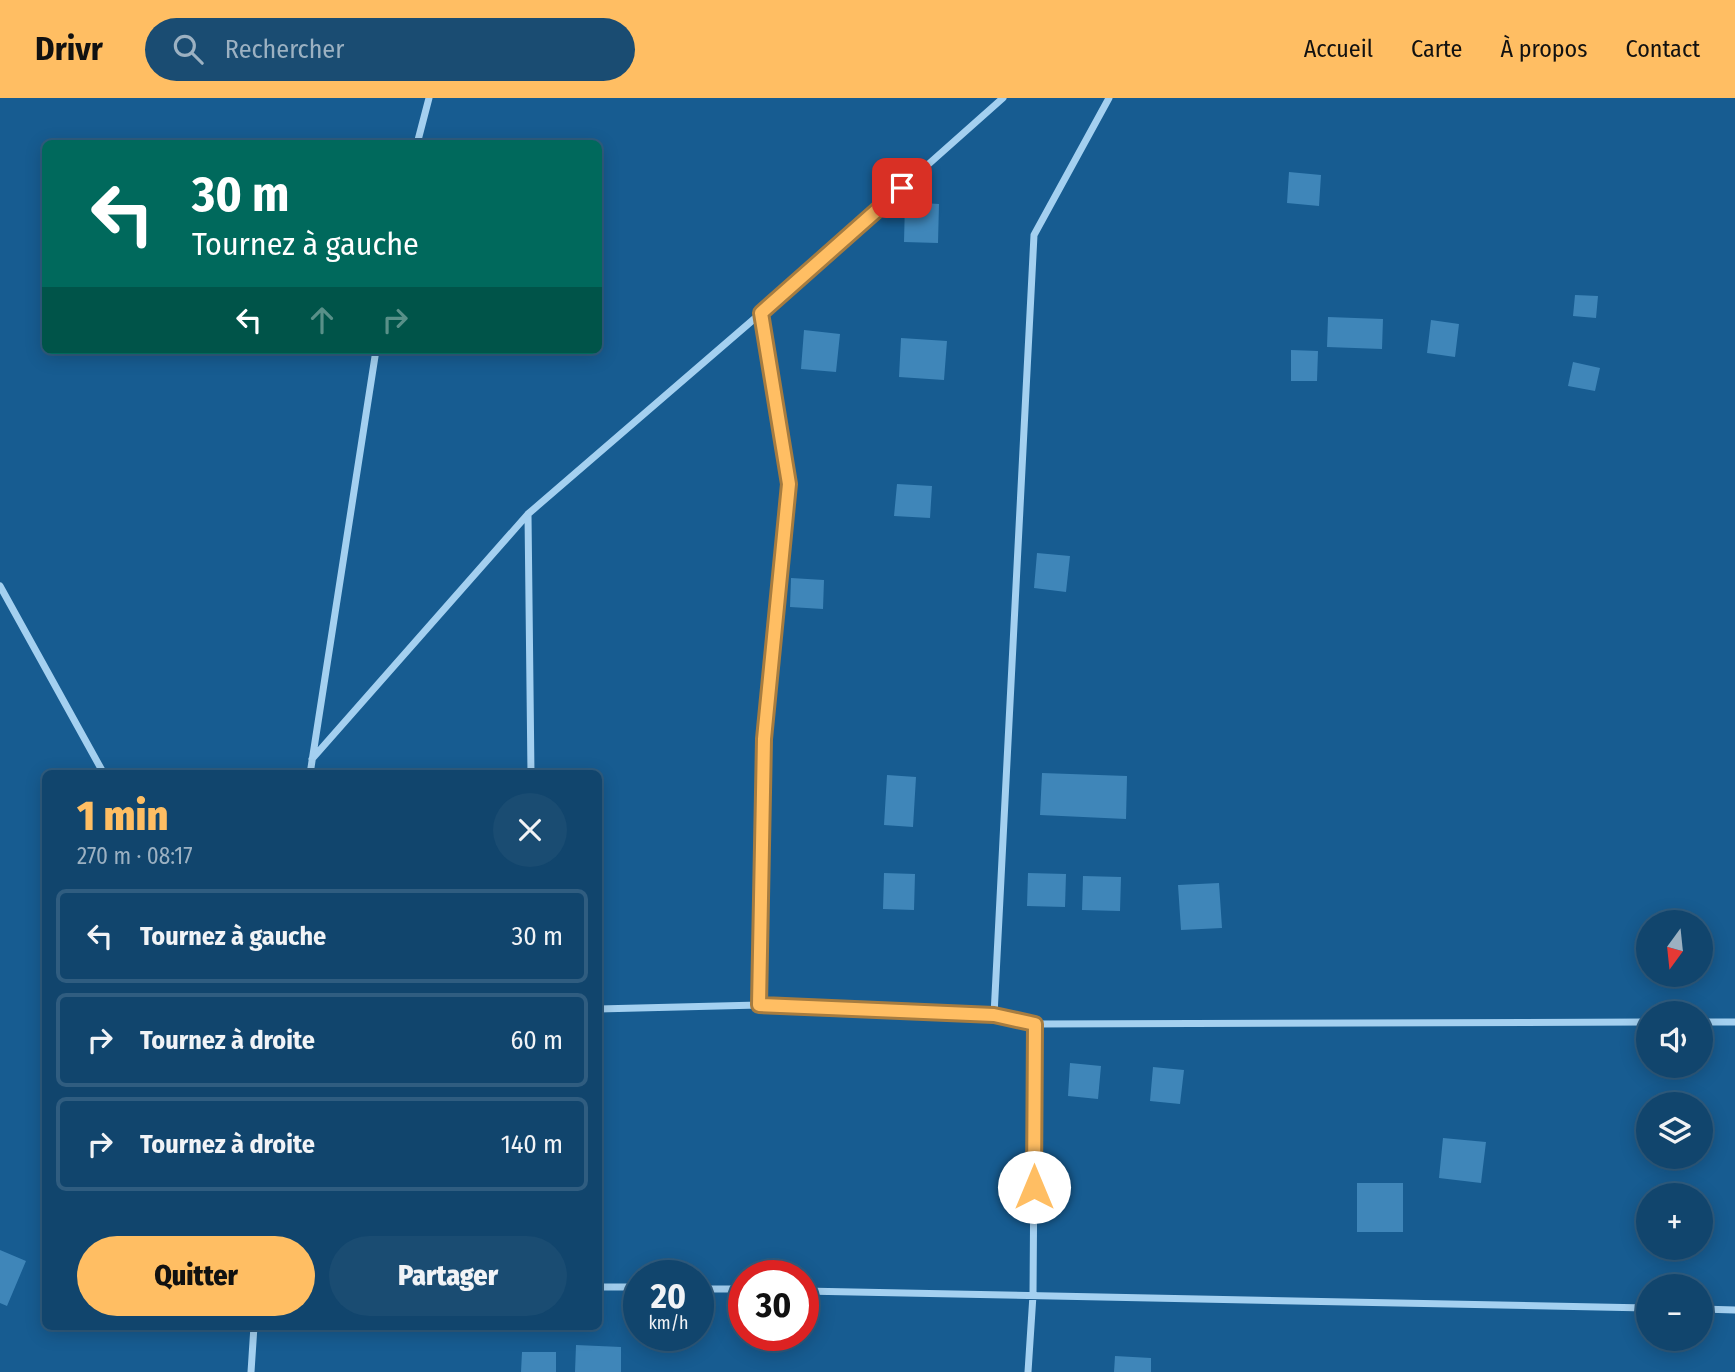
<!DOCTYPE html>
<html lang="fr">
<head>
<meta charset="utf-8">
<style>
	body { margin:0; font-family:"Fira Sans Condensed",sans-serif; background:#1a4c72; color:#f1f3f6; height:100vh; display:flex; flex-direction:column; font-size:26px; white-space:nowrap }
	* { box-sizing:border-box; margin:0 }
	p { font-size:23px; color:#9cb1c2 }
	.icon { flex:none; width:38px; height:38px; fill:none; stroke:currentColor; stroke-width:2; stroke-linecap:round; stroke-linejoin:round }
	.map { position:relative; flex:1; overflow:hidden }
	.details { position:absolute; left:42px; top:672px; width:560px; height:560px; display:flex; flex-direction:column; background:#11456d; border-radius:10px; box-shadow:0 4px 18px #0003,0 0 0 2px #305d80 }
	.details>* { flex:none }
	.banner { position:absolute; left:42px; top:42px; width:560px; height:214px; border-radius:10px; box-shadow:0 4px 18px #0003,0 0 0 2px #305d80; background:#00695c; color:#fff; overflow:hidden }
	.needle { width:46px; rotate:195deg }
	.tools { position:absolute; left:1636px; top:812px; display:grid; gap:14px }
	.tools a { display:grid; place-items:center; width:77px; height:77px; border-radius:50%; background:#11456d; box-shadow:0 4px 18px #0003,0 0 0 2px #305d80; font-size:35px }
	.speed { position:absolute; left:623px; top:1162px; display:flex; gap:14px; font-size:35px; font-weight:700; text-align:center }
	.speed>* { display:grid; place-content:center; width:91px; height:91px; border-radius:50%; background:#11456d; box-shadow:0 4px 18px #0003,0 0 0 2px #305d80; line-height:1 }
	.speed small { font-size:18px; font-weight:400 }
	.speed .limit { border:10px solid #d22; background:#fff; color:#111 }
	.pin { position:absolute; display:grid; place-items:center; width:60px; height:60px; color:#fff; margin:-30px; border-radius:14px; box-shadow:0 4px 10px #0006 }
	.me { position:absolute; width:77px; margin:-38px; rotate:0deg; stroke-linejoin:round; filter:drop-shadow(0 0 5px #0008) }
	.turn { display:flex; align-items:center; gap:24px; height:147px; padding:0 35px; font-size:32px }
	.turn .icon { width:91px; height:91px; stroke-width:2.5 }
	.turn b { display:block; font-size:49px; line-height:60px }
	.lanes { display:flex; align-items:center; height:66px; padding:0 35px; background:#0003; justify-content:center; gap:35px; direction:ltr }
	.lanes .off { opacity:.35 }
	.round { display:grid; place-items:center; flex:none; width:74px; height:74px; border-radius:37px; background:#1a4c72 }
	.head { display:flex; align-items:center; justify-content:space-between; height:119px; padding:0 35px }
	h1 { font-size:42px; font-weight:800; line-height:52px; color:#ffbe63 }
	.cta { display:flex; gap:14px; margin-top:auto; padding:14px 35px }
	.cta a { flex:1; height:80px; border-radius:42px; background:#ffbe63; color:#111; font-size:28px; font-weight:800; line-height:80px; text-align:center }
	.cta a+a { background:#1a4c72; color:#f1f3f6 }
	ul { padding:0; list-style:none }
	li { display:flex; align-items:center; gap:21px; height:94px; margin:0 14px 10px; padding:0 21px; border:4px solid #305d80; border-radius:10px }
	li div { flex:1 }
	li b { display:block; font-size:26px }
	li em { font-style:normal }
	header { display:flex; align-items:center; gap:42px; box-sizing:border-box; height:98px; padding:0 35px; background:#ffbe63; color:#111 }
	header strong { font-size:33px }
	nav { display:flex; gap:38px; margin-inline-start:auto; font-size:24px }
	.search { width:490px; height:63px; background:#1a4c72; display:flex; align-items:center; gap:18px; box-sizing:border-box; padding:0 24px; border-radius:38px; color:#9cb1c2; font-size:26px }
	.map>svg:first-child { display:block }
	.building { fill:#3f86b9 }
	.lines { fill:none; stroke-linecap:round; stroke-linejoin:round }
	.street { stroke:#a4d0f0; stroke-width:7 }
	.route-casing { stroke:#a67c40; stroke-width:18 }
	.route { stroke:#ffbe63; stroke-width:12 }
</style>
</head>
<body>
<header>
<strong>Drivr</strong>
<div class="search"><svg class="icon" aria-label="search" viewBox="0 0 24 24"><circle cx="10" cy="10" r="6"/><path d="M15 15l6 6"/></svg>Rechercher</div>
<nav><a>Accueil</a><a>Carte</a><a>À propos</a><a>Contact</a></nav>
</header>
<div class="map">
<svg width="1735" height="1274" viewBox="0 0 1735 1274">
	<rect width="100%" height="100%" fill="#175c91"/>
	<!-- building -->
	<path class="building" d="M1289,74L1321,77L1319,108L1287,105Z
		M905,104L939,106L938,145L904,144Z
		M1575,197L1598,198L1596,220L1573,218Z
		M1328,219L1383,221L1382,251L1327,249Z
		M1431,222L1459,226L1455,259L1427,255Z
		M804,232L840,236L836,274L801,271Z
		M901,240L947,243L944,282L899,279Z
		M1291,252L1318,253L1317,283H1291Z
		M1573,264L1600,270L1595,293L1568,288Z
		M897,386L932,388L930,420L894,418Z
		M1037,455L1070,458L1066,494L1034,490Z
		M791,480L824,482L823,511L790,509Z
		M1042,675L1127,678L1126,721L1040,717Z
		M887,677L916,679L913,729L884,727Z
		M884,775L915,776L914,812L883,811Z
		M1028,775L1066,776L1065,809L1027,808Z
		M1083,778L1121,779L1120,813L1082,812Z
		M1219,785L1222,830L1181,832L1178,787Z
		M1070,965L1101,968L1098,1001L1068,998Z
		M1153,969L1184,972L1180,1006L1150,1003Z
		M1443,1040L1486,1044L1481,1085L1439,1080Z
		M1357,1085H1403V1134H1357Z
		M0,1152L26,1163L7,1208L0,1205Z
		M576,1247L621,1249V1274H575Z
		M522,1254H556V1274H521Z
		M1115,1258L1151,1260V1274H1114Z"/>
	<g class="lines">
		<!-- street -->
		<path class="street" d="M417,46L429,0
			M528,416L531,676
			M0,488L104,676
			M312,661L528,416L761,215L1003,0
			M310,676L376,252
			M759,907L764,641L789,386L761,215
			M598,911L759,907L994,917L1035,926L1648,924
			M994,917L1034,137L1109,0
			M1701,924H1735
			M598,1189H639
			M698,1191H744
			M803,1193L1648,1210
			M1701,1211L1735,1212
			M251,1274L254,1228
			M1028,1274L1033,1197L1035,926"/>
	</g>
	<g class="lines">
		<!-- route casing -->
		<g class="route-casing">
			<path id="route" d="M902,90L761,215L789,386L764,641L759,907L994,917L1035,926L1034,1089"/>
		</g>
		<!-- route -->
		<use href="#route" class="route"/>
	</g>
</svg>
<div class="tools">
<a><svg class="needle" viewBox="-14 -14 28 28"><path d="M0-13l5 13h-10z" fill="#e53935"/><path d="M0 13l5-13h-10z" fill="#9cb1c2"/></svg></a>
<a><svg class="icon" aria-label="sound" viewBox="0 0 24 24"><path d="M4 9h4l5-4v14l-5-4H4zM17 9q2 3 0 6"/></svg></a>
<a><svg class="icon" aria-label="layers" viewBox="0 0 24 24"><path d="M12 4l9 5-9 5-9-5zM3 14l9 5 9-5"/></svg></a>
<a>+</a>
<a>−</a>
</div>
<div class="speed"><div>20<small>km/h</small></div><div class="limit">30</div></div>
<div class="pin" style="left:902px;top:90px;background:#d93025"><svg class="icon" aria-label="arrive" viewBox="0 0 24 24"><path d="M6 21V4h12l-3 4 3 4H6"/></svg></div>
<svg class="me" style="left:1034px;top:1089px" viewBox="-20 -20 40 40"><circle r="19" fill="#fff"/><path d="M0-13L10 11 0 6-10 11z" fill="#ffbe63"/></svg>
<div class="banner">
<div class="turn"><svg class="icon" aria-label="left" viewBox="0 0 24 24"><path d="M17 20v-9H6M10 6l-5 5 5 5"/></svg><div><b>30 m</b>Tournez à gauche</div></div>
<div class="lanes"><svg class="icon" aria-label="left" viewBox="0 0 24 24"><path d="M17 20v-9H6M10 6l-5 5 5 5"/></svg><svg class="icon off" aria-label="ahead" viewBox="0 0 24 24"><path d="M12 20V5M6 11l6-6 6 6"/></svg><svg class="icon off" aria-label="right" viewBox="0 0 24 24"><path d="M7 20v-9h11M14 6l5 5-5 5"/></svg></div>
</div>
<section class="details">
<div class="head"><div><h1>1 min</h1><p>270 m · 08:17</p></div><a class="round"><svg class="icon" aria-label="close" viewBox="0 0 24 24"><path d="M6 6l12 12M18 6L6 18"/></svg></a></div>
<ul>
<li><svg class="icon" aria-label="left" viewBox="0 0 24 24"><path d="M17 20v-9H6M10 6l-5 5 5 5"/></svg><div><b>Tournez à gauche</b></div><em>30 m</em></li>
<li><svg class="icon" aria-label="right" viewBox="0 0 24 24"><path d="M7 20v-9h11M14 6l5 5-5 5"/></svg><div><b>Tournez à droite</b></div><em>60 m</em></li>
<li><svg class="icon" aria-label="right" viewBox="0 0 24 24"><path d="M7 20v-9h11M14 6l5 5-5 5"/></svg><div><b>Tournez à droite</b></div><em>140 m</em></li>
</ul>
<div class="cta"><a>Quitter</a><a>Partager</a></div>
</section>
</div>
</body>
</html>
